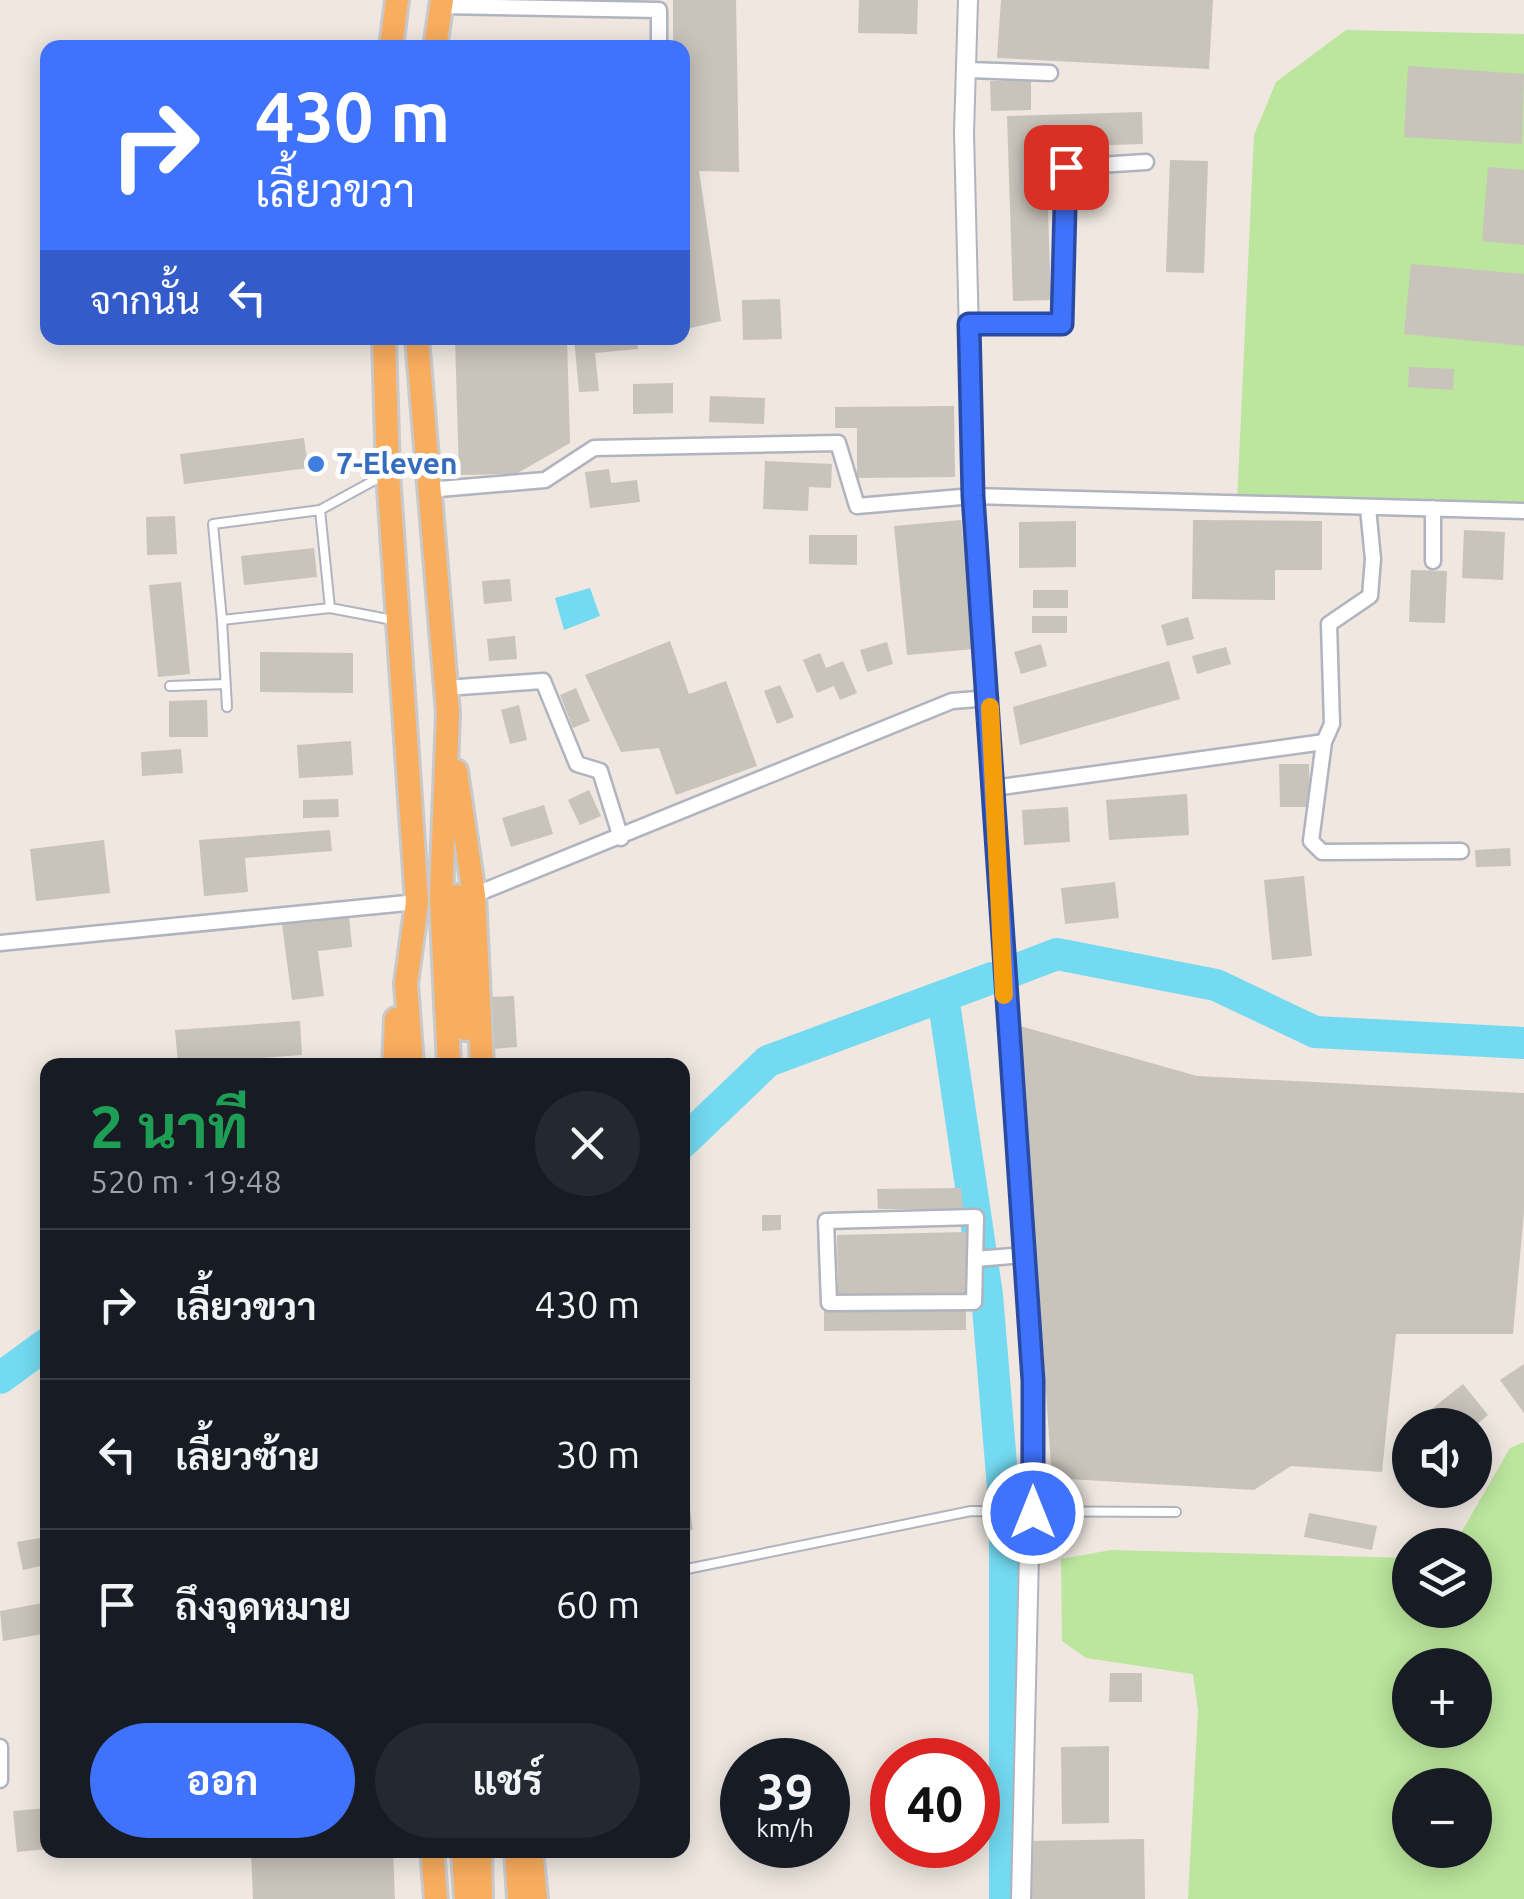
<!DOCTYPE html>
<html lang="th">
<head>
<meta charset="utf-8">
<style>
	body { margin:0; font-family:Ubuntu,Sarabun,sans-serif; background:#242831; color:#f1f3f6; height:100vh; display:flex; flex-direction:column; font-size:38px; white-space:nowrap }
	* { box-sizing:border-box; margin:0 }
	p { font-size:32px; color:#9ea1a6 }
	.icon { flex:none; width:55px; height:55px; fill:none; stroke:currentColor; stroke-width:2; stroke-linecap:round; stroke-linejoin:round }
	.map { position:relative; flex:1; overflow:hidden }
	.sheet { position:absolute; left:40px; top:1058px; width:650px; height:800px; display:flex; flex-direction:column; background:#171b24; border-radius:20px; box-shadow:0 5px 25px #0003 }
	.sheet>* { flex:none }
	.guide { position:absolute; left:40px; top:40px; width:650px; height:305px; border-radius:20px; box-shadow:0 5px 25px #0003; background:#4073fd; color:#fff; overflow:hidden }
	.tools { position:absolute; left:1392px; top:1408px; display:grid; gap:20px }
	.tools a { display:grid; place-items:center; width:100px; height:100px; border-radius:50%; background:#171b24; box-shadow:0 5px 25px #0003; font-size:50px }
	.speed { position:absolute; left:720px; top:1738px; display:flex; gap:20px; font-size:50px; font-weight:700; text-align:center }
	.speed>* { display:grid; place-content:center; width:130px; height:130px; border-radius:50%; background:#171b24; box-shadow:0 5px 25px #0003; line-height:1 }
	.speed small { font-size:25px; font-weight:400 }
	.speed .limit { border:15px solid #d22; background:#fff; color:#111 }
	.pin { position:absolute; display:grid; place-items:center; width:85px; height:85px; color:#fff; margin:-42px; border-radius:20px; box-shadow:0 5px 15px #0006 }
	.me { position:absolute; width:110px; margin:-55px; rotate:0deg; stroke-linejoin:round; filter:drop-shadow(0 0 8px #0008) }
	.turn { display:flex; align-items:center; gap:35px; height:210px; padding:0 50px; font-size:45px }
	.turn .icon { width:130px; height:130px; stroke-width:2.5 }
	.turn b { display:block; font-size:70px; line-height:85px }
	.then { display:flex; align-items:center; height:95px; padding:0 50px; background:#0003; gap:20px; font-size:38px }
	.round { display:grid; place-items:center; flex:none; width:105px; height:105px; border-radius:52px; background:#242831 }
	.head { display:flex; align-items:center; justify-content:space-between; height:170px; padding:0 50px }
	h1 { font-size:60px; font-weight:700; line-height:75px; color:#1e9e55 }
	.button { display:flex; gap:20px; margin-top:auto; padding:20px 50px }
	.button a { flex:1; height:115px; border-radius:60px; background:#4073fd; color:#fff; font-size:40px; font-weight:700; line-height:115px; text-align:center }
	.button a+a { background:#242831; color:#f1f3f6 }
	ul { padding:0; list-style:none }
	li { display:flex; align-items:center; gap:30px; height:150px; padding:0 50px; border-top:2px solid #363941 }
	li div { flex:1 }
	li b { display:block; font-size:38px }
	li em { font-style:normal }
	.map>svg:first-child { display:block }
	.green { fill:#bce59d; fill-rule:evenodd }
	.water { fill:#73daf1 }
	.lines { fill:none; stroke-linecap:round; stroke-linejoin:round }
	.river { stroke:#73daf1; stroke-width:32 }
	.building { fill:#c8c3bb }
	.service-casing { stroke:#b0b4be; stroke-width:12 }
	.minor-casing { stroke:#b0b4be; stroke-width:19 }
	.tertiary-casing { stroke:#b0b4be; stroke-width:22 }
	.trunk-casing { stroke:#c9c9c9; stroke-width:28 }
	.service { stroke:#fff; stroke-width:8 }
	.minor { stroke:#fff; stroke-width:14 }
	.tertiary { stroke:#fff; stroke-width:18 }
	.trunk { stroke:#f9ad5e; stroke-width:22 }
	.route-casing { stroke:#2a4ba4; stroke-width:25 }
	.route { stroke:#4073fd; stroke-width:18 }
	.slow { stroke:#f59e0b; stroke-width:18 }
	.shop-dot { fill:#3f7fe0; stroke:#fff; stroke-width:4 }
	.labels { text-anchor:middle; stroke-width:10; stroke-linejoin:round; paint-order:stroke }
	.shop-label { font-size:30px; font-weight:bold; fill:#366cbe; stroke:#fff; text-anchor:start }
</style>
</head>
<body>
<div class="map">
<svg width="1524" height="1899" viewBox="0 0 1524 1899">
	<rect width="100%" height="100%" fill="#efe7e0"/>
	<!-- green -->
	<path class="green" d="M1346,30L1524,34V511L1237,503L1254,135L1276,82Z
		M1524,1442V1899H1188L1198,1710L1193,1674L1086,1658L1062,1641L1061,1559L1111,1550L1410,1558V1610H1475V1545H1454L1510,1448ZM1410,1665H1475V1730H1410ZM1410,1785H1475V1850H1410Z"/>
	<!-- water -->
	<path class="water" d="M590,588L600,616L564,630L555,598Z"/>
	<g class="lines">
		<!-- river -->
		<path class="river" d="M1015,970L1057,954L1216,985L1315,1032L1524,1043
			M943,996L987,1295L1005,1512V1899
			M682,1143L768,1061L992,978
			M0,1378L48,1343"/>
	</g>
	<!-- building -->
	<path class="building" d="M673,0H736L739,172L699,171L721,321L682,330V48H673Z
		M859,0H918L917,34L858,33Z
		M1001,0H1213L1209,69L997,58Z
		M1408,66L1524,74L1522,144L1404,137Z
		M1031,80V110L991,111L990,81Z
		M1142,112L1143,144L1046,147L1051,300L1013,301L1007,116Z
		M1170,160L1208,161L1204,273L1166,272Z
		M1488,167L1524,170V245L1482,241Z
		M1411,264L1524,274V346L1404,334Z
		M780,299L782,339L743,340L742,300Z
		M455,338H567L570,443L516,474L459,475Z
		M574,338H637L638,349L595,353L599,391L579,392Z
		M1409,367L1454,369L1453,390L1408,387Z
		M673,383V413L633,414V384Z
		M710,396L765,398L764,424L709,422Z
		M954,406L955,477L857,478V428H835V407Z
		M304,438L308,468L184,484L180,454Z
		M765,461L832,464L831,488L809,487L808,511L763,509Z
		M609,469L611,483L637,480L640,502L590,508L585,472Z
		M175,516L177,554L147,555L146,517Z
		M961,520L974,649L907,655L894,526Z
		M1193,520L1322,521V570H1275V600L1192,599Z
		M1076,521V567L1019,568V522Z
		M1464,530L1505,532L1503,580L1462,578Z
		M809,535H857V565L809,564Z
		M314,548L317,577L244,585L241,556Z
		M1411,570L1447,571L1445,623L1409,622Z
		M510,579L512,601L484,604L482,581Z
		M181,582L190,674L158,677L149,585Z
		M1033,590H1068V608H1033Z
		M1032,616H1067V633H1032Z
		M1188,617L1194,639L1167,646L1161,625Z
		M515,636L517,659L489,661L487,639Z
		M670,641L689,694L726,681L757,766L676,795L659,748L621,752L585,675Z
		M887,642L893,664L867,672L860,650Z
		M1041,644L1047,666L1021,674L1014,652Z
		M1226,647L1231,664L1197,674L1192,656Z
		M260,652L353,653V693L260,692Z
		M820,653L826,668L843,661L857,693L840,700L834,686L817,693L803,660Z
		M1169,661L1180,699L1020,745L1013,707Z
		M780,685L794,717L777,724L764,691Z
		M576,688L590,721L573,728L560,695Z
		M207,700L208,737H169V701Z
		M519,705L527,740L510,744L501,710Z
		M351,741L353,775L299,778L297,745Z
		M181,749L183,773L142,776L141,752Z
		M1279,764H1309L1310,807H1280Z
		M589,790L601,816L580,825L568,800Z
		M1187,794L1189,835L1109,840L1106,800Z
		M338,799L339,817L303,818V800Z
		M544,805L553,834L511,847L502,818Z
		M1068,807L1070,842L1024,845L1022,810Z
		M330,830L332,851L245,858L248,892L204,896L199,840Z
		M104,840L110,893L36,901L30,849Z
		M1510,848L1511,866L1476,867L1475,850Z
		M1304,876L1312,956L1272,960L1264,880Z
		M1115,882L1119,918L1065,924L1061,888Z
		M349,915L352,947L318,951L324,996L292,1000L282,924Z
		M514,996L517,1047L492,1049L488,997Z
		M300,1021L302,1055L178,1064L175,1030Z
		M1020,1026L1197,1076L1524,1093V1212L1513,1334H1396L1382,1472L1291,1466L1254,1490L1052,1478Z
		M961,1188L963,1209H878L877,1189Z
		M762,1215H781V1230L762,1231Z
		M966,1232L967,1293L838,1296L837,1235Z
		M966,1310V1330L824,1331V1311Z
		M1524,1364V1413L1500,1380Z
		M1463,1384L1488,1415L1476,1425H1422L1418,1420Z
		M682,1475H685L693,1530L682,1531Z
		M1309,1513L1377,1526L1372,1550L1304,1537Z
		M40,1538L45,1565L23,1570L17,1542Z
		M48,1602V1633L3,1641L0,1611Z
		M1110,1673H1142V1702H1109Z
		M1109,1746V1823L1062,1824L1061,1747Z
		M48,1808V1849L17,1852L13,1811Z
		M1144,1839L1145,1899H1027V1841Z
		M251,1850H393L395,1899H253Z"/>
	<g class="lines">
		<!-- service casing -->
		<g class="service-casing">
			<path id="service" d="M384,475L320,510L213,524L222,620L330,608L393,620
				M320,510L330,608
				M222,620L227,707
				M170,686L226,684
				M682,1570L971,1511L1176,1512"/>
		</g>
		<!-- minor casing -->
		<g class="minor-casing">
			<path id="minor" d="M441,6L659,10V48
				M968,70L1050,73
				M969,324H1062L1066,167L1146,162
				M427,490L545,480L594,448L838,443L857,506L973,496L1524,511
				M1433,561V508
				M446,688L543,681L577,764L600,771L621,838
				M1324,742L1311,841L1322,852L1461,851
				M994,788L1324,742L1332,724L1329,624L1370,596L1373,559L1368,508
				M474,895L952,701L990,698
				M0,943L417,902
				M976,1217L974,1302L829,1303L826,1221Z
				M975,1259L1023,1255
				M0,1747V1780"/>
		</g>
		<!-- tertiary casing -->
		<g class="tertiary-casing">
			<path id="tertiary" d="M968,0L964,133L973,496L1033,1381L1021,1899"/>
		</g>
		<!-- trunk casing -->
		<g class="trunk-casing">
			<path id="trunk" d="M391,48L397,0
				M435,48L442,0
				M384,338L388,473L417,902L406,984L412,1065
				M417,338L448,713L441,897L449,1065
				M456,771L474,895L482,1065
				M457,896L465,1029
				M394,1065L396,1019
				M432,1850L436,1899
				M463,1850L466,1899
				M480,1850L481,1899
				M516,1850L519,1899
				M531,1850L536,1899"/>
		</g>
		<!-- service -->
		<use href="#service" class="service"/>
		<!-- minor -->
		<use href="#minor" class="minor"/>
		<!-- tertiary -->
		<use href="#tertiary" class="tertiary"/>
		<!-- trunk -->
		<use href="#trunk" class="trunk"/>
	</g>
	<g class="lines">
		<!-- route casing -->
		<g class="route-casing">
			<path id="route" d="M1033,1513V1381L973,496L969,324H1062L1066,167"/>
		</g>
		<!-- route -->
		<use href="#route" class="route"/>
		<!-- slow -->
		<path class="slow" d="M990,707L1004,995"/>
	</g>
	<!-- markers -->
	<circle class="shop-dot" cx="316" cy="464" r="10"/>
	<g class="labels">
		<!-- shop labels -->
		<g class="shop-label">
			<text x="336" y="474">7-Eleven</text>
		</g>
	</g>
</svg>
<div class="tools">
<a><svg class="icon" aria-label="sound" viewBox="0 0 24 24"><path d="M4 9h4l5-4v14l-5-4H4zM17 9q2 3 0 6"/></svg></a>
<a><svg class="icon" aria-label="layers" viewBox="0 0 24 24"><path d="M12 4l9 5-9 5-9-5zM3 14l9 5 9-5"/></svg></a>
<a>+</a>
<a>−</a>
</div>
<div class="speed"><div>39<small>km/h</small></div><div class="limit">40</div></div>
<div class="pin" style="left:1066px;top:167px;background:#d93025"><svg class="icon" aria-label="arrive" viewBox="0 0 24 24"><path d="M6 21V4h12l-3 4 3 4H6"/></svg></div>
<svg class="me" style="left:1033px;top:1513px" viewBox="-20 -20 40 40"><circle r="17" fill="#4073fd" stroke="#fff" stroke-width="3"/><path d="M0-11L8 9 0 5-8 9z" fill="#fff"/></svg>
<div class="guide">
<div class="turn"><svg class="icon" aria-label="right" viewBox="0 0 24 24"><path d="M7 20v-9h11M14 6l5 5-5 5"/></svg><div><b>430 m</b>เลี้ยวขวา</div></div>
<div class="then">จากนั้น<svg class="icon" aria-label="left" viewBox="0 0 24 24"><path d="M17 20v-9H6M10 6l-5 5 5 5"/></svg></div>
</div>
<section class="sheet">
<div class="head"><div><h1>2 นาที</h1><p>520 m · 19:48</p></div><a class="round"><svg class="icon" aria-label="close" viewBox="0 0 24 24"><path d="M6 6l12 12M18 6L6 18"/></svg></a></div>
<ul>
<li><svg class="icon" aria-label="right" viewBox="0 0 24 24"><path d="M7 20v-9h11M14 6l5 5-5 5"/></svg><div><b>เลี้ยวขวา</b></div><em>430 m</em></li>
<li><svg class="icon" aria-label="left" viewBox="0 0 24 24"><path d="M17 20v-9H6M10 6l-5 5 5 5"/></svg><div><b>เลี้ยวซ้าย</b></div><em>30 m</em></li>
<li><svg class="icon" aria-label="arrive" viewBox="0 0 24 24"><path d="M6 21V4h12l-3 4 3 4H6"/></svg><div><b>ถึงจุดหมาย</b></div><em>60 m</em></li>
</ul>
<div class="button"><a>ออก</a><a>แชร์</a></div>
</section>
</div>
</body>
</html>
